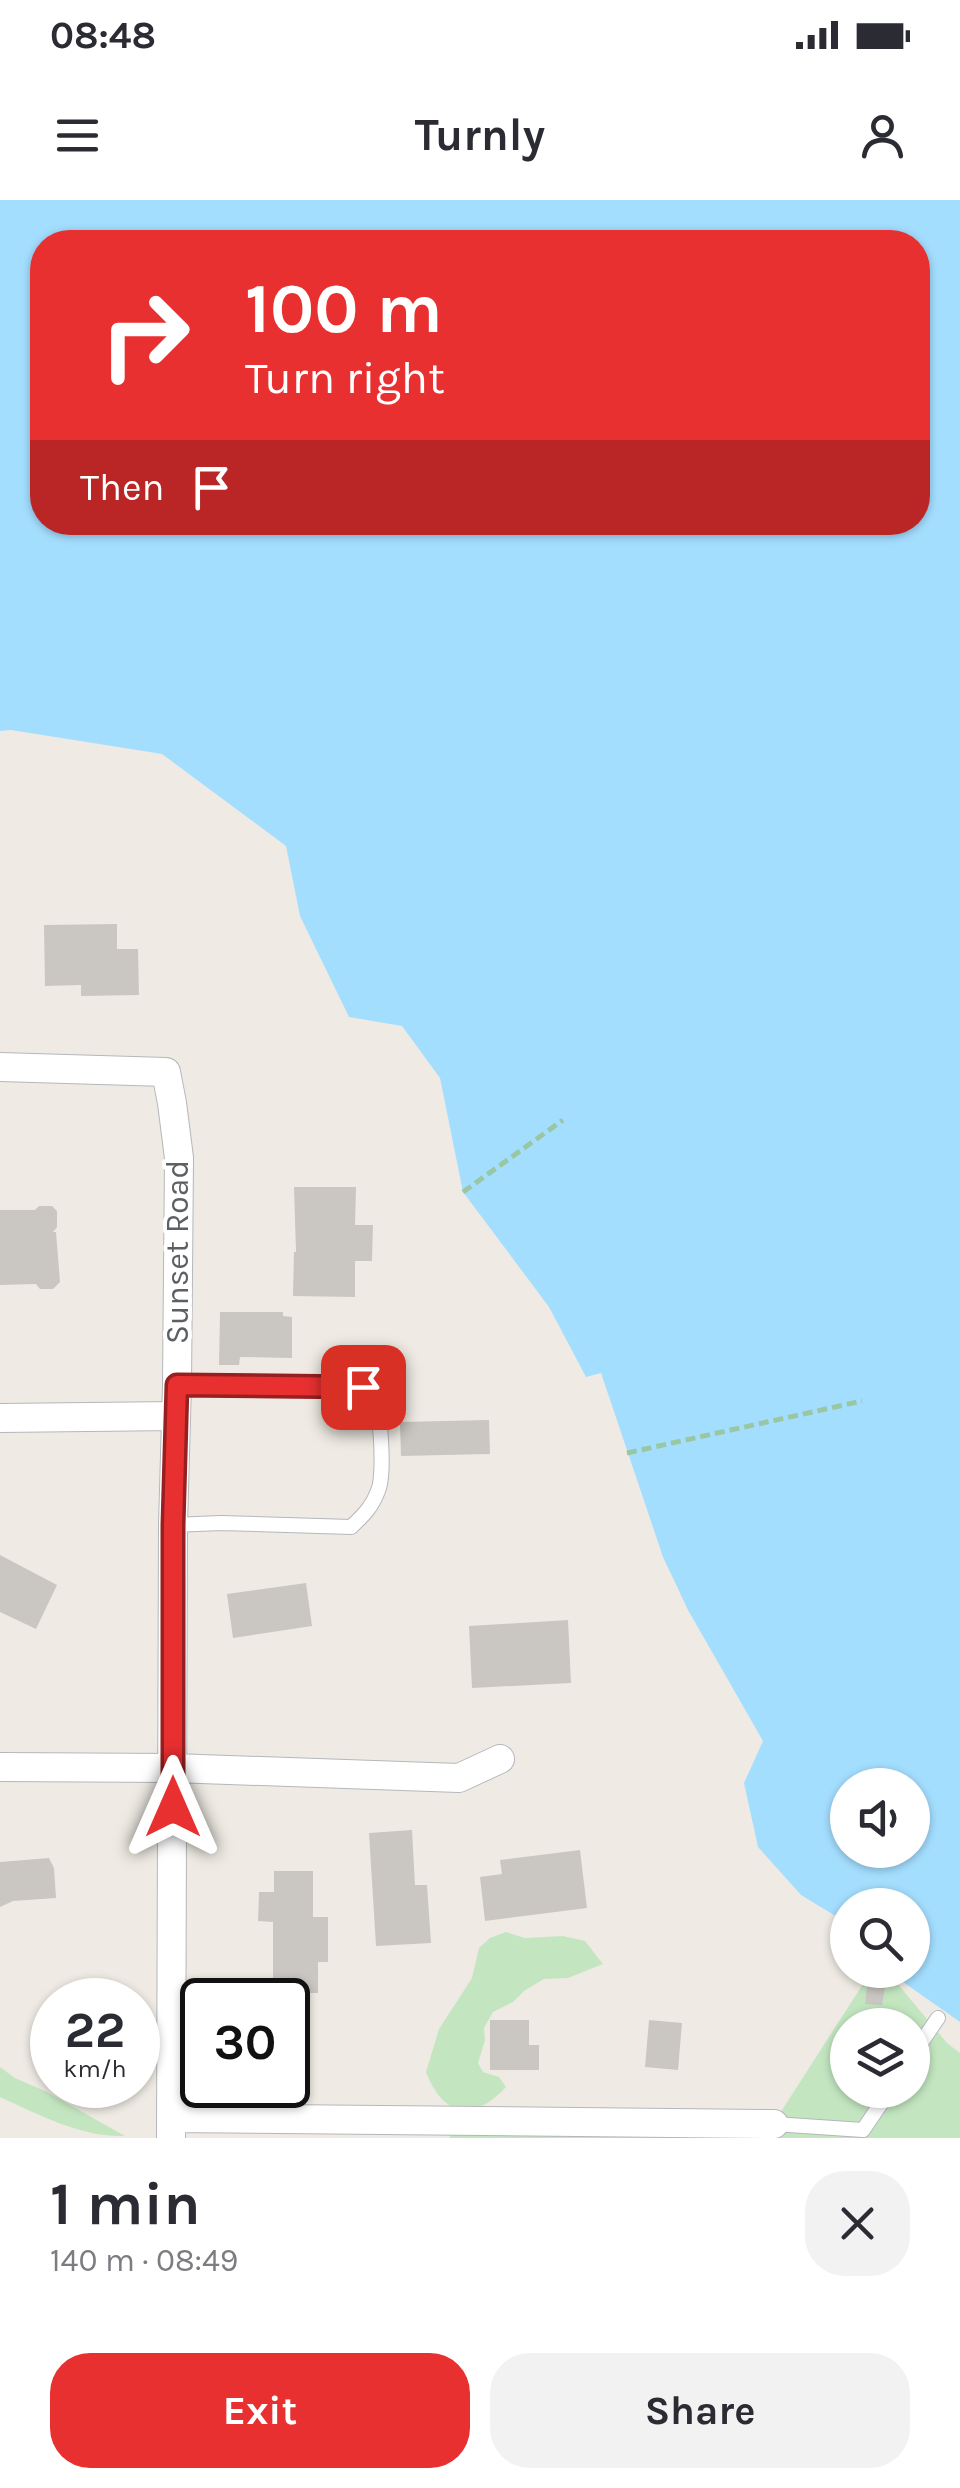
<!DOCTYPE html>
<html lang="en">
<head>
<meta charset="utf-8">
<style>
	body { margin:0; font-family:Karla,sans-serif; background:#f2f2f3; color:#2b2b33; height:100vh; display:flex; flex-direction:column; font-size:38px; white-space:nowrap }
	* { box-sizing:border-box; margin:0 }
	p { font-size:32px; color:#7c7c81 }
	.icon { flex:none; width:55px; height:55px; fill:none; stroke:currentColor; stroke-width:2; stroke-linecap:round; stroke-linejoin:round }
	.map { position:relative; height:1938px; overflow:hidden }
	.sheet { display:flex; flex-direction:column; background:#fff; flex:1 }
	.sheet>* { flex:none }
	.top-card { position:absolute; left:30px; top:30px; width:900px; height:305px; border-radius:40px; box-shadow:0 2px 8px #0004; background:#e93030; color:#fff; overflow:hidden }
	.tools { position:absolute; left:830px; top:1568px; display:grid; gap:20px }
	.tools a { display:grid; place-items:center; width:100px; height:100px; border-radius:50%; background:#fff; box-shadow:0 2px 8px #0004; font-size:50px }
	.speed { position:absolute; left:30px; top:1778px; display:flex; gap:20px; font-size:50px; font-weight:700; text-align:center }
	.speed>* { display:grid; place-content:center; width:130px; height:130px; border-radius:50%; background:#fff; box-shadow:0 2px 8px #0004; line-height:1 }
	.speed small { font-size:25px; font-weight:400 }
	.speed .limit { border:5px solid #111; border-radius:15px; background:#fff; color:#111 }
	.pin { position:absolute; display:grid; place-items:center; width:85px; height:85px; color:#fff; margin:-42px; border-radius:20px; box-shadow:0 5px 15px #0006 }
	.me { position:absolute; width:110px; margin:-55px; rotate:0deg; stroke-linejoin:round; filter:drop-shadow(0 0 8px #0008) }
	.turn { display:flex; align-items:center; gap:35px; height:210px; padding:0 50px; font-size:45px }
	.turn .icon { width:130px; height:130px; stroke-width:2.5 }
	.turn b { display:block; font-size:70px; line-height:85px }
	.then { display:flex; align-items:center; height:95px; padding:0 50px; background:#0003; gap:20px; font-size:38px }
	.round { display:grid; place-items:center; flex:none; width:105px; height:105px; border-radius:40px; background:#f2f2f3 }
	.headline { display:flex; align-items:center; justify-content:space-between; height:170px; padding:0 50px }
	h1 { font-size:60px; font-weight:700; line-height:75px }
	.action { display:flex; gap:20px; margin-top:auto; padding:20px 50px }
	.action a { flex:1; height:115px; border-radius:40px; background:#e93030; color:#fff; font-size:40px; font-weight:700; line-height:115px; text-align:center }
	.action a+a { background:#f2f2f3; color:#2b2b33 }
	.status { display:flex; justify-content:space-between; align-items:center; height:70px; padding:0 50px; background:#fff; direction:ltr }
	.status svg { height:28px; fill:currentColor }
	header { display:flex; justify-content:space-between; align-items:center; height:130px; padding:0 50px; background:#fff; font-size:45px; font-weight:700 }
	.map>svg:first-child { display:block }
	.green { fill:#c3e6c0; fill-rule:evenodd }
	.water { fill:#a4deff; fill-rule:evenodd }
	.building { fill:#cac6c1 }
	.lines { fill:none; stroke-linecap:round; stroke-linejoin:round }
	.lane-casing { stroke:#b5b7bb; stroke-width:16 }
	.street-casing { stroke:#b5b7bb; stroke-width:30 }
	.path { stroke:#9ac7a3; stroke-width:5; stroke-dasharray:10 5; stroke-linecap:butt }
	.lane { stroke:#fff; stroke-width:14 }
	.street { stroke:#fff; stroke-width:28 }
	.route-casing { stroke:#971f1f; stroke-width:25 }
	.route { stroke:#e93030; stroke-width:18 }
	.labels { text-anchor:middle; stroke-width:8; stroke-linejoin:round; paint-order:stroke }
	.street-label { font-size:32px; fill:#5c6065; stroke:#fff }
</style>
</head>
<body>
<div class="status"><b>08:48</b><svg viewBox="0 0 49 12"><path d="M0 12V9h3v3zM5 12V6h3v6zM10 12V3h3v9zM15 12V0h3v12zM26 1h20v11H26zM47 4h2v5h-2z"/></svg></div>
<header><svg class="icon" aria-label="menu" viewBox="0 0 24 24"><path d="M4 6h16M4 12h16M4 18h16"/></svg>Turnly<svg class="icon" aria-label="person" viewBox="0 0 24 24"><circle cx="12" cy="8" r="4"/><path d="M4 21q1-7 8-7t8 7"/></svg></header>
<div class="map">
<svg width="960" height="1938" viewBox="0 0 960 1938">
	<rect width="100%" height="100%" fill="#efebe4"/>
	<!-- green -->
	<path class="green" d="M506,1732L525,1738L563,1736L585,1741L603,1764L568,1778L544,1779L524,1791L513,1802L493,1812L484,1828L485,1840L478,1863L483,1872L499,1877L506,1887C474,1922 443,1917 426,1872L439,1829L472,1778L479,1748L490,1738Z
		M872,1770H886L947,1843L960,1853V1938H450L451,1921L773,1924ZM848,1825H912V1890H848Z
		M0,1867L15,1878L47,1892L125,1936C83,1938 37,1914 0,1897Z"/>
	<!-- water -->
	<path class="water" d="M0,0H960V1822L886,1770H912V1705H848L847,1723L801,1695L758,1647L744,1583L763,1541L688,1410L663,1357L601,1173L586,1177L549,1107L463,992L440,878L402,826L349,817L300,716L286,646L162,554L11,530L0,531ZM42,42H918V322H42ZM848,1585H912V1650H848Z"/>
	<!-- building -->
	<path class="building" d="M117,724V749H138L139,795L81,796V785L45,786L44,725Z
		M294,987H356L355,1025H373L372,1061H355V1097L293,1096L294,1052H296Z
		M39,1006H52L57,1011V1027L53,1032H56L60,1082L53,1089H40L36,1084L0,1085V1010H35Z
		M220,1112H283V1116L292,1117V1158L240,1157L239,1165H219Z
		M489,1220L490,1254L401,1256L400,1222Z
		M0,1355L57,1385L36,1429L0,1412Z
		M306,1383L312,1426L233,1438L227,1394Z
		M568,1420L571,1483L472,1488L469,1426Z
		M412,1630L415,1685H427L431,1743L376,1746L369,1633Z
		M580,1650L587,1708L485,1721L480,1677L502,1674L500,1660Z
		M49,1658L54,1668L56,1698L13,1701L0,1707V1662Z
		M274,1671H313V1717H328V1762H318V1793H273V1722L258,1721L259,1692H274Z
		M868,1780L886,1782L882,1805L865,1804Z
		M490,1820H529V1845H539V1870H490Z
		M649,1820L682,1823L678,1870L645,1867Z"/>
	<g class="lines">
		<!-- lane casing -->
		<g class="lane-casing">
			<path id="lane" d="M173,1325L221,1323L351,1327C364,1315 373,1306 379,1288C384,1272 382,1204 370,1192C368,1190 366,1189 363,1187L177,1185
				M912,1856L938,1818
				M774,1924L863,1930L890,1890"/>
		</g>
		<!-- street casing -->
		<g class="street-casing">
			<path id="street" d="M0,867L166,872L172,903L179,958L177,1185L173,1325L171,1938
				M0,1218L176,1216
				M0,1567L173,1568L459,1578L500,1559
				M171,1918L774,1924"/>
		</g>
		<!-- path -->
		<path class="path" d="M463,992L563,920
			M627,1253L862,1201"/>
		<!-- lane -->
		<use href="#lane" class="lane"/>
		<!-- street -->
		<use href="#street" class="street"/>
	</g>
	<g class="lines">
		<!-- route casing -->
		<g class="route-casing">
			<path id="route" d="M173,1607V1325L177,1185L363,1187"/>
		</g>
		<!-- route -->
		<use href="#route" class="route"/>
	</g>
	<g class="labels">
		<!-- street labels -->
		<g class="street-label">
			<text transform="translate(177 1052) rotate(-90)" y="11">Sunset Road</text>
		</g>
	</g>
</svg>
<div class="tools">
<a><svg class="icon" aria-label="sound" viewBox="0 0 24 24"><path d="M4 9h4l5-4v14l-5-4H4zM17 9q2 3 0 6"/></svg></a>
<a><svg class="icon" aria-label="search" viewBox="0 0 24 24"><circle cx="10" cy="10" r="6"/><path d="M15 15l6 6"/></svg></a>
<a><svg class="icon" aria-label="layers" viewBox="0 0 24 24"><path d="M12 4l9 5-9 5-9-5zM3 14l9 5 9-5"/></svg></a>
</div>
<div class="speed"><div>22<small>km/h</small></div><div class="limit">30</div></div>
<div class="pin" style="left:363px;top:1187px;background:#d93025"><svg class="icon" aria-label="arrive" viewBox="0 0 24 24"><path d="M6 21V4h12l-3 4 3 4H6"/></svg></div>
<svg class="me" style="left:173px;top:1607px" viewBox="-20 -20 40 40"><path d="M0-17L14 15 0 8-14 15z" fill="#e93030" stroke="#fff" stroke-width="4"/></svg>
<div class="top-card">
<div class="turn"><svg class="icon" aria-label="right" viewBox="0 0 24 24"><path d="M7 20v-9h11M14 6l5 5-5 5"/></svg><div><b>100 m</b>Turn right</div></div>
<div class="then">Then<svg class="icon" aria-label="arrive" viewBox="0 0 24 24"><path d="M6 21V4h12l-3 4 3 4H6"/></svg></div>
</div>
</div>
<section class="sheet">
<div class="headline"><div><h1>1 min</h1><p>140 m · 08:49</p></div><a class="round"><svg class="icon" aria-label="close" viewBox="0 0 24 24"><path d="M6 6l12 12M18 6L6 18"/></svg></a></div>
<div class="action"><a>Exit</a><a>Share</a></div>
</section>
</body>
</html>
